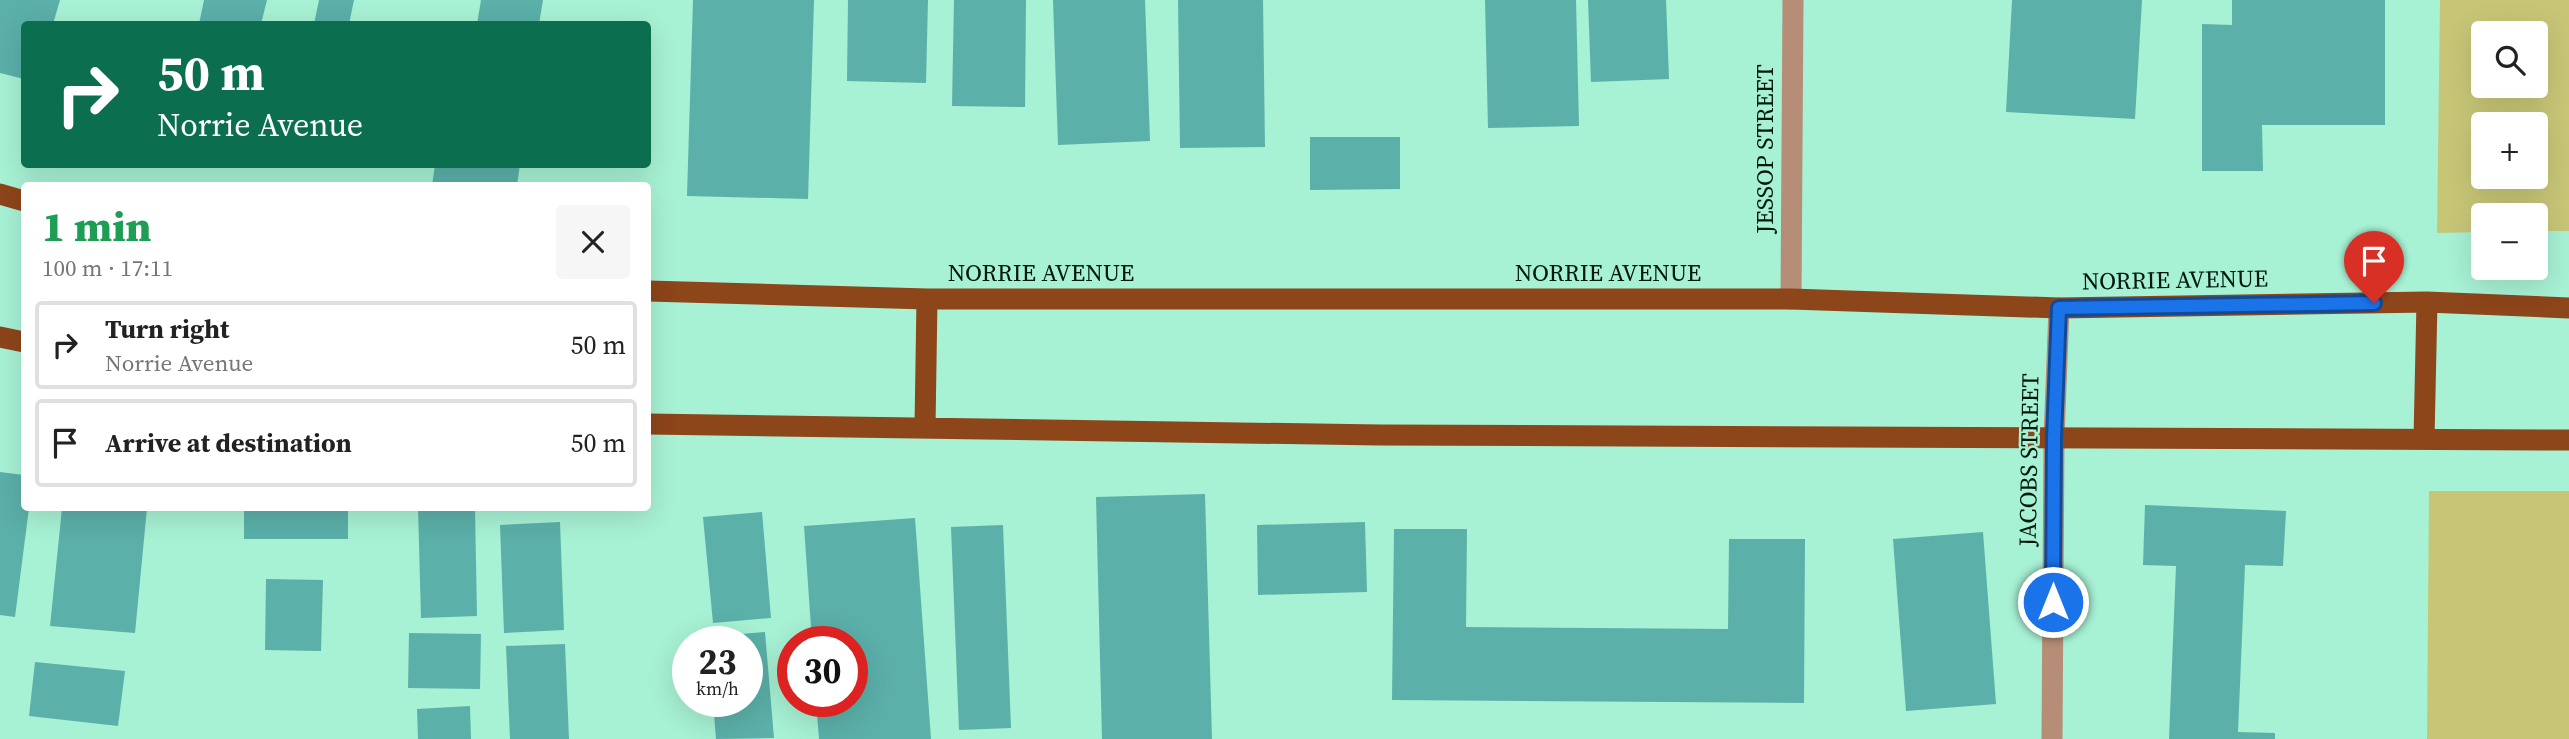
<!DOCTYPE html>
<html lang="en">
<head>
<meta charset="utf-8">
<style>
	body { margin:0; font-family:"Source Serif 4",serif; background:#f6f6f6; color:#222; height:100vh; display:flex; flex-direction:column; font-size:26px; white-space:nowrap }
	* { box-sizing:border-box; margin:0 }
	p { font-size:23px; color:#767676 }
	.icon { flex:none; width:38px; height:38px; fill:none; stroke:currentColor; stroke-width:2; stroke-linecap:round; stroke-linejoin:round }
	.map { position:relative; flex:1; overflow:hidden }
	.side { position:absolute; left:21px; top:182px; width:630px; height:329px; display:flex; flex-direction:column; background:#fff; border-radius:7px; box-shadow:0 7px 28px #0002 }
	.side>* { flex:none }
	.guide { position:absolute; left:21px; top:21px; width:630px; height:147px; border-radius:7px; box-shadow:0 7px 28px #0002; background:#0b6e4f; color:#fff; overflow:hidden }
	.controls { position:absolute; left:2471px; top:21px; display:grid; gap:14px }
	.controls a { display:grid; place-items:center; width:77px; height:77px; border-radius:7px; background:#fff; box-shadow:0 7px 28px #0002; font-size:35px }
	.speed { position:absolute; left:672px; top:626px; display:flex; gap:14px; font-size:35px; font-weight:700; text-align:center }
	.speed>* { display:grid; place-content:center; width:91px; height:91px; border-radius:50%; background:#fff; box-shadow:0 7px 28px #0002; line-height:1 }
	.speed small { font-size:18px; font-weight:400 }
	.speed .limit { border:10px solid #d22; background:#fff; color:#111 }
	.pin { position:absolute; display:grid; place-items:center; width:60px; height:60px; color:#fff; margin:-72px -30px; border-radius:50% 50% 50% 0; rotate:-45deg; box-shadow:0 0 7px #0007 }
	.pin .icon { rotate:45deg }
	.me { position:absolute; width:77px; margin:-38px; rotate:0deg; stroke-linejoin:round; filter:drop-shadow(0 0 5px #0008) }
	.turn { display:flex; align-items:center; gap:24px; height:147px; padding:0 21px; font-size:32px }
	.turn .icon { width:91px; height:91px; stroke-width:2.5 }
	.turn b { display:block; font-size:49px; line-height:60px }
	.round { display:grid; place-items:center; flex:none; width:74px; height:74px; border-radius:7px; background:#f6f6f6 }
	.headline { display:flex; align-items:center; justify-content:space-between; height:119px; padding:0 21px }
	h1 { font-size:42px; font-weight:800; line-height:52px; color:#1e9e55 }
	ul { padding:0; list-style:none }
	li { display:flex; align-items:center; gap:21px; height:88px; margin:0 14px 10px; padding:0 7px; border:4px solid #e0e0e0; border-radius:7px }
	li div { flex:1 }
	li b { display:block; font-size:26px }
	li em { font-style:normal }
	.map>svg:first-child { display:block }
	.green { fill:#c7c677; fill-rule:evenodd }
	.building { fill:#5bb0a9 }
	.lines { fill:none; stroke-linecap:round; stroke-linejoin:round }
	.minor { stroke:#b68d77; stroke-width:21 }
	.major { stroke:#8d451a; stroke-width:21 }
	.route-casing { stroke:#114b97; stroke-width:18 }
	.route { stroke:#1a73e8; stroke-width:12 }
	.labels { text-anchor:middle; stroke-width:5; stroke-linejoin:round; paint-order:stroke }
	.street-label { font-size:24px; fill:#00180e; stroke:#a7f1d4 }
</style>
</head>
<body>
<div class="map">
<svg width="2569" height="739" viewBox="0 0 2569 739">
	<rect width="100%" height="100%" fill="#a7f1d4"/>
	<!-- green -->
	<path class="green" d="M2440,0H2569V231H2536V215H2483V232L2437,233ZM2483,33H2536V86H2483ZM2483,124H2536V177H2483Z
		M2429,491H2569V739H2427Z"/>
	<!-- building -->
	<path class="building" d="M0,0H60L53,24H24V79L0,73Z
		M204,0H267L261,24H199Z
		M319,0H354L349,24H314Z
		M481,0H543L539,24H477Z
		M693,0H814L808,199L687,196Z
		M848,0H928L926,83L847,81Z
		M954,0H1026L1025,107L952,106Z
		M1053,0H1145L1150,141L1058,145Z
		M1178,0H1263L1265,147L1180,148Z
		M1485,0H1576L1579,126L1488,128Z
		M1588,0H1666L1669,79L1591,82Z
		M2012,0H2142L2135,119L2006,112Z
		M2232,0H2385V125H2262L2263,171H2202V24L2232,25Z
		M1310,137H1400V189L1310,190Z
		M435,164H520L517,186H432Z
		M0,472L24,475V508H29L15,617L0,615Z
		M1205,494L1212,739H1102L1096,497Z
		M2145,505L2286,511L2283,566L2245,565L2238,732L2275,733V739H2169L2176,566L2143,565Z
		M62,508H147L135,633L50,626Z
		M244,508H344L348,509V539H244Z
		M418,508H475L477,616L421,618Z
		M762,512L771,618L713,623L703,517Z
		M915,518L931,739H819L816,702H852V642H812L804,526Z
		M560,522L564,630L504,633L500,525Z
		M1365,522L1367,592L1258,595L1257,525Z
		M1003,525L1011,728L959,730L951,527Z
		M1394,529H1467L1466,627L1728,629L1729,539H1805L1804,703L1392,700Z
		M1983,532L1996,704L1906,711L1893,539Z
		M266,579L323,580L321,651L265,650Z
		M765,632L774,738L716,739L713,702H747V642H708L707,637Z
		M409,633L481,634L480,689L408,688Z
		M565,644L569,739H510L506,646Z
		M35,662L125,671L118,726L29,716Z
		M470,706L471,739H418L417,709Z"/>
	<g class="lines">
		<!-- minor -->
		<path class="minor" d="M1791,299L1793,0
			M2052,739L2054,438L2059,308"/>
		<!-- major -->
		<path class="major" d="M0,194L24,201
			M648,291L927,299H1791L2059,308L2427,302L2569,308
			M0,337L24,342
			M648,424L1380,435L2569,440
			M925,427L927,299
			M2424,439L2427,302"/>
	</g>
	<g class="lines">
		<!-- route casing -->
		<g class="route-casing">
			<path id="route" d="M2053,602L2054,438L2059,308L2374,303"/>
		</g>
		<!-- route -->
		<use href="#route" class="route"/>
	</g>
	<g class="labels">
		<!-- street labels -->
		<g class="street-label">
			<text transform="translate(1765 149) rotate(-90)" y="8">JESSOP STREET</text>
			<text x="1041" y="281">NORRIE AVENUE</text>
			<text x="1608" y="281">NORRIE AVENUE</text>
			<text transform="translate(2175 280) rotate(-1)" y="8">NORRIE AVENUE</text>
			<text transform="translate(2029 460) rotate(-89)" y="8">JACOBS STREET</text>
		</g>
	</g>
</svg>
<div class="controls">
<a><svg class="icon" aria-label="search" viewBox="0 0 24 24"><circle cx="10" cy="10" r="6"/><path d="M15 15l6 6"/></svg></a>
<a>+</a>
<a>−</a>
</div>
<div class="speed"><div>23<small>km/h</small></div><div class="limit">30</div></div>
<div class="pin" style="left:2374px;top:303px;background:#d93025"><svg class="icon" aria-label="arrive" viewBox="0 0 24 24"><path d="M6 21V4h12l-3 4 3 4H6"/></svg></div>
<svg class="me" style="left:2053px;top:602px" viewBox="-20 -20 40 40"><circle r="17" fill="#1a73e8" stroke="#fff" stroke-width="3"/><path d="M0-11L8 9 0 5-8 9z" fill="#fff"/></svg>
<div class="guide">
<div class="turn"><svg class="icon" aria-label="right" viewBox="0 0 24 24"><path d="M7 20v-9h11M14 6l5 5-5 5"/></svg><div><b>50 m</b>Norrie Avenue</div></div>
</div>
<section class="side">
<div class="headline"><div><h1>1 min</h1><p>100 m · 17:11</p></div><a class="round"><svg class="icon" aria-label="close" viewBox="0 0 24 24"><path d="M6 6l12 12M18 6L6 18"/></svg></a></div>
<ul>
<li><svg class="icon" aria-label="right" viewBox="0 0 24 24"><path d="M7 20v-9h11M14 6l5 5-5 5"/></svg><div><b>Turn right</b><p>Norrie Avenue</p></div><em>50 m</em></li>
<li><svg class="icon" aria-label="arrive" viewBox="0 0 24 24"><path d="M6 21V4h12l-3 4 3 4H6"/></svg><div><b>Arrive at destination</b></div><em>50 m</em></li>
</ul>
</section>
</div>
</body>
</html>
